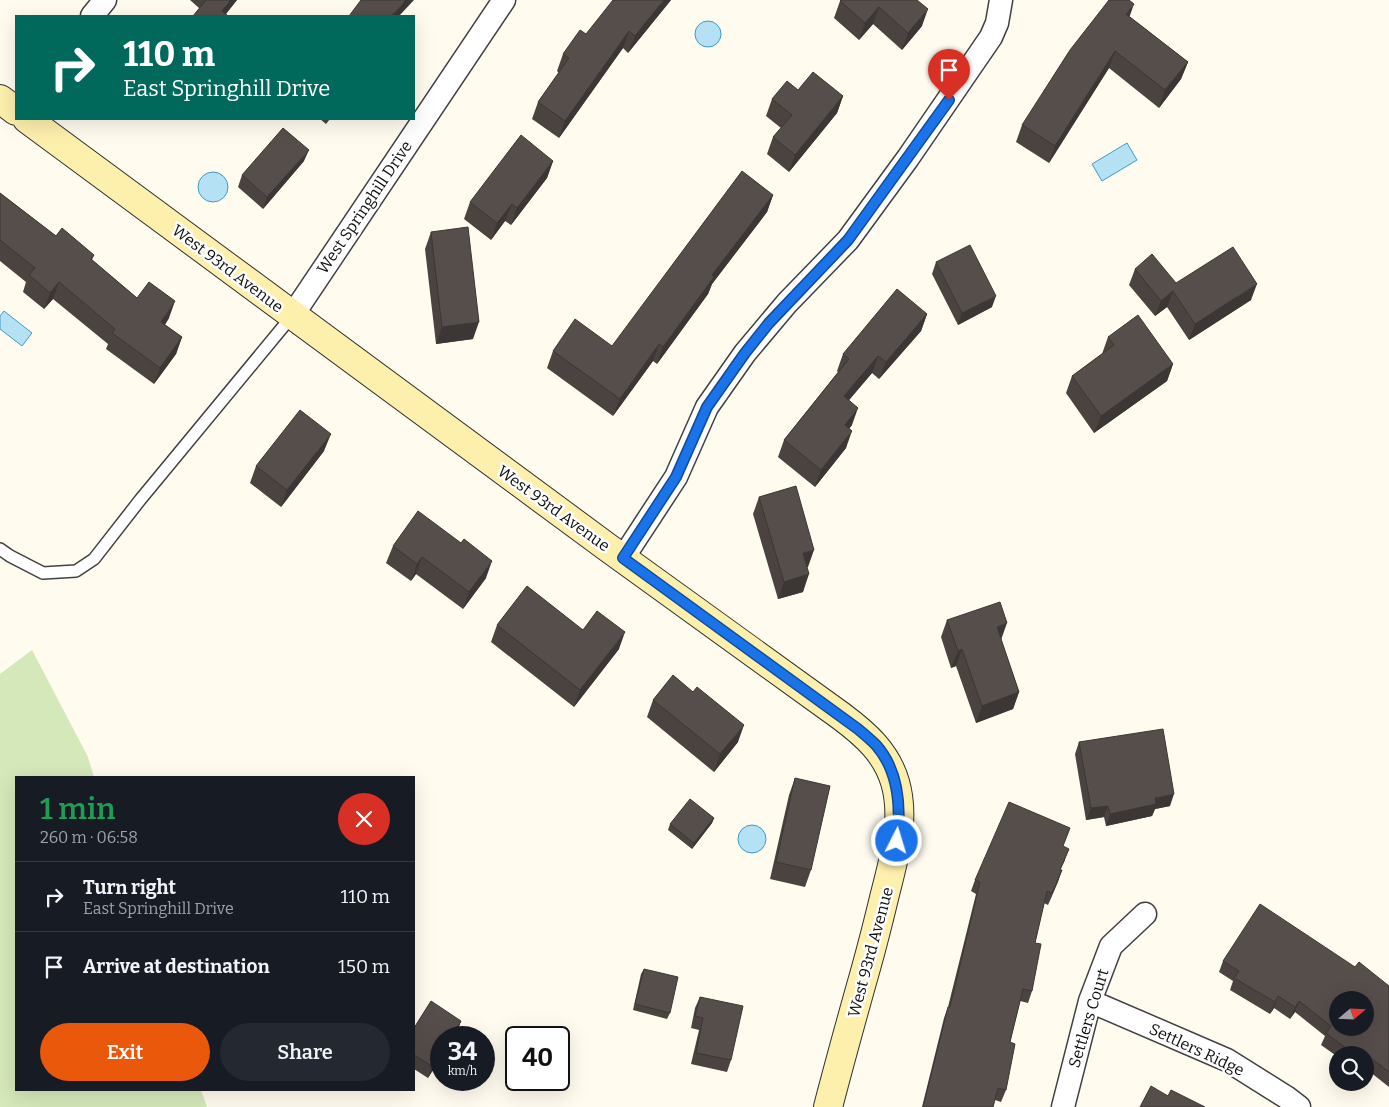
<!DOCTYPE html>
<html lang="en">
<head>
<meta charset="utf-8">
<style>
	body { margin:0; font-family:Bitter,serif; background:#242831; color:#f1f3f6; height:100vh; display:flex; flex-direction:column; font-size:19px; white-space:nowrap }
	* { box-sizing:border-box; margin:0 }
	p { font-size:16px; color:#9ea1a6 }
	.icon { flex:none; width:28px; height:28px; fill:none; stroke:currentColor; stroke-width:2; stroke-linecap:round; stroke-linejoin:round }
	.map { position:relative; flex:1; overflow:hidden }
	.side { position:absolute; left:15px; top:776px; width:400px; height:315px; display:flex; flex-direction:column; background:#171b24; border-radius:0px; box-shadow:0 5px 20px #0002 }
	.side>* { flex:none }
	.hud { position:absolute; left:15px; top:15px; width:400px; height:105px; border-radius:0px; box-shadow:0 5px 20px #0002; background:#00695c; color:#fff; overflow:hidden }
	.needle { width:32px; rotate:71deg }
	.fabs { position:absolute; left:1329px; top:991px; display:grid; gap:10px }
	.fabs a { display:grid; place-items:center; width:45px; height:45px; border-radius:50%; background:#171b24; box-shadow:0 5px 20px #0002; font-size:25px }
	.speed { position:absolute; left:430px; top:1026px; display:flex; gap:10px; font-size:25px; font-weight:700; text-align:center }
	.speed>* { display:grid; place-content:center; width:65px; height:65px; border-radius:50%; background:#171b24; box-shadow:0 5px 20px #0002; line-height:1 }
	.speed small { font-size:12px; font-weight:400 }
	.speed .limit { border:2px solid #111; border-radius:8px; background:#fff; color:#111 }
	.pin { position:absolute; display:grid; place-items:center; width:42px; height:42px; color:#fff; margin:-51px -21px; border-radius:50% 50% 50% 0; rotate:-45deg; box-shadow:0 0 5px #0007 }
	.pin .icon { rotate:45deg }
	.me { position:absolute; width:55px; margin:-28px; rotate:5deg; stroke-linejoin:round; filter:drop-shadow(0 0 4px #0008) }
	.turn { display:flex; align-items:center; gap:18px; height:105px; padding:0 25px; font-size:22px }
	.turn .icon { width:65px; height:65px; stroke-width:2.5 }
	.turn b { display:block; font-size:35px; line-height:42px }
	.round { display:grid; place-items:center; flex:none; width:52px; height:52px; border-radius:26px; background:#242831 }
	.overview { display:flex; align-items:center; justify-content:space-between; height:85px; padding:0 25px }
	h1 { font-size:30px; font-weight:600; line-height:38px; color:#1e9e55 }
	.action { display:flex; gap:10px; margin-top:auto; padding:10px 25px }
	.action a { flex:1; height:58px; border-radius:30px; background:#ea580c; color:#fff; font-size:20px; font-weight:600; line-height:58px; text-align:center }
	.action a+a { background:#242831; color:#f1f3f6 }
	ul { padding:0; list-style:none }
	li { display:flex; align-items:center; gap:15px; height:70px; padding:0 25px; border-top:1px solid #363941 }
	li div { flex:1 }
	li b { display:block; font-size:19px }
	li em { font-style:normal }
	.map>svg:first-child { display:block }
	.green { fill:#d5e8b9 }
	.water { fill:#b5e1f5; stroke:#3e9bca }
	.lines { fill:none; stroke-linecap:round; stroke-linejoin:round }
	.lane-casing { stroke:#414141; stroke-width:14 }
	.street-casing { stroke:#414141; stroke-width:25 }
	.secondary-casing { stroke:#303030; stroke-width:30 }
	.lane { stroke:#fff; stroke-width:11 }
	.street { stroke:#fff; stroke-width:22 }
	.secondary { stroke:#fdefac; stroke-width:28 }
	.wall { fill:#4a4340 }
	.shaded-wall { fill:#3c3734 }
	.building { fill:#564e4a; stroke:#3c3734; fill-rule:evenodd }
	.route-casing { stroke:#114b97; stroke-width:12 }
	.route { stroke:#1a73e8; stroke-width:9 }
	.labels { text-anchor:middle; stroke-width:5; stroke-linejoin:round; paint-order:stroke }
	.street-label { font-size:16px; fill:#0e0e0e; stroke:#fff }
</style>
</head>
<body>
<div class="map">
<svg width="1389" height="1107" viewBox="0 0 1389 1107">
	<rect width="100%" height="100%" fill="#fffbef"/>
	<!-- green -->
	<path class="green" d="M32,650L88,757L94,777L16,778V1090H201L207,1107H0V674Z"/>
	<!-- water -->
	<path class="water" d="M695 34a13 13 0 1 1 26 0a13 13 0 1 1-26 0Z
		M1127,143L1137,160L1102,181L1092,164Z
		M198 187a15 15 0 1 1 30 0a15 15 0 1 1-30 0Z
		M4,311L32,333L22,346L0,329V316Z
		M738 839a14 14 0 1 1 28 0a14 14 0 1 1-28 0Z"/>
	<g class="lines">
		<!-- lane casing -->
		<g class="lane-casing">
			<path id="lane" d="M0,549L10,556L43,573L76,571L94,559L140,500L292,316"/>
		</g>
		<!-- street casing -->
		<g class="street-casing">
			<path id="street" d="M92,16L105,0
				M292,316L504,0
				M623,558L676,477L707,407L745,353L787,303L848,240L908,158L991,37L997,23L1001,0
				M1090,1001L1227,1060L1286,1097L1299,1107
				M1063,1107L1090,1001L1111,946L1145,914"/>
		</g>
		<!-- secondary casing -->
		<g class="secondary-casing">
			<path id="secondary" d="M0,99L16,111
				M27,119L607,547L841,716C865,734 886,752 895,782C906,819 894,858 885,894C879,919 873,943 866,968C853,1014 840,1061 828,1107"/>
		</g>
		<!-- lane -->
		<use href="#lane" class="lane"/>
		<!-- street -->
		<use href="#street" class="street"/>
		<!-- secondary -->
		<use href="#secondary" class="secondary"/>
	</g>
	<!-- wall -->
	<path class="wall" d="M190,0H237L226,14L199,8Z
		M671,0L628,53L623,48L559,138L532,119L538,102L559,73L557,71L563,54L586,34Z
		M917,0L922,26L902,50L873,24L859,40L834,18L840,1Z
		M1130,17L1188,62L1181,79L1159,108L1109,68L1049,163L1016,142L1022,125Z
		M798,90L843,96L837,113L789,172L767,154L773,137L781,128L766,116L772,99Z
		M320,119H330L326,124Z
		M304,161L263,209L238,187L242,175Z
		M553,161L547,178L511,225L505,221L491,240L464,219L470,202Z
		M0,193L56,236L94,255L92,260L137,298L169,318L165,325L182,337L176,354L154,384L106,349L108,344L53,299L44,309L23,292L26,282L0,261Z
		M773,195L767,212L712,284L708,294L657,364L653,361L613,416L547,368L553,351L612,346Z
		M431,232L473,339L436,344L425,249Z
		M936,262L992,307L958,325L932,274Z
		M1135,269L1176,283L1251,300L1189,340L1167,307L1155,316L1129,285Z
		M927,314L921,331L879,379L872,373L849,400L852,425L849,429L846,448L815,487L778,457L784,440L838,372L837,371L843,354Z
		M1108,337L1173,364L1167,381L1094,433L1066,393L1072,376L1102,354Z
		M324,451L281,507L250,483L256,466Z
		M759,497L808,567H807L803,592L778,599L753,514Z
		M393,546L486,578L463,609L416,574L411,581L386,563Z
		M947,620L1001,640L1019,692L1013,709L976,723L956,666L951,668L941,637Z
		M497,625L619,649L574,707L491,642Z
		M653,700L738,742L714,772L647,717Z
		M1079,742L1170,806L1155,809L1152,816L1106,826L1104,817L1086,820L1075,754Z
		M795,778L811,870L805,887L770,879L789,795Z
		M714,818L712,823L692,849L668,830L670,824Z
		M1063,846L1065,860L1060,870H1062L1048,905L1044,903L1035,943L1032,991L1028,1003L1020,1001L1010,1042L1006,1090L1001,1102L995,1100L993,1107H922L944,1018L948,1007L976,894L971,891L975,880Z
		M1223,961L1355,967L1389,986V1087L1365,1068V1055H1338V1057L1321,1045L1325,1036L1295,1012L1290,1019L1274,1008L1270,1014L1230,990L1233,981L1219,972Z
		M644,969L670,1013L667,1019L633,1010L641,974Z
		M700,997L731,1060L727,1072L691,1064L699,1030L691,1028L695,1008Z
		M461,1021L457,1032L454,1038H441V1057L428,1078L414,1069V1028Z"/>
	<!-- shaded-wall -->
	<path class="shaded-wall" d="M231,0H237L224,16L222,11Z
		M406,0H414L399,16H391Z
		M664,0H671L628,53L635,36Z
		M1134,4L1128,21L1126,14Z
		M879,7L873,24L859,40L865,23Z
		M928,9L922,26L902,50L908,33Z
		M629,31L623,48L559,138L565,121Z
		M1115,51L1109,68L1049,163L1055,146Z
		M1188,62L1181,79L1159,108L1165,90Z
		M843,96L837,113L789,172L795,155Z
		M309,150L304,161L263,209L267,197Z
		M553,161L547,178L511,225L517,208Z
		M773,195L767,212L712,284L708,294L657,364L663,347L712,275Z
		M512,204L505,221L491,240L497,223Z
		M59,282L53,299L44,309L50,293Z
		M1257,284L1251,300L1189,340L1195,324Z
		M1173,291L1167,307L1155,316L1161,301Z
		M996,296L992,307L958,325L962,313Z
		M175,301L169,318L155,338L161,322Z
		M927,314L921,331L879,379L886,362Z
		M479,322L473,339L436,344L442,327Z
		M182,337L176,354L154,384L160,368Z
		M659,344L653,361L613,416L620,399Z
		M878,356L872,373L838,413L844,396Z
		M1173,364L1167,381L1094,433L1101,416Z
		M858,408L852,425L838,442L845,425Z
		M852,431L846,448L815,487L821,470Z
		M331,434L324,451L281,507L287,490Z
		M814,550L808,567L797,570L803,553Z
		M422,557L416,574L411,581L417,564Z
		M492,561L486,578L463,609L469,592Z
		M809,574L803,592L778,599L784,582Z
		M1007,623L1001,640L997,627Z
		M625,632L619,649L574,707L580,690Z
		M962,649L956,666L951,668L958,651Z
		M1019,692L1013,709L976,723L982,706Z
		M744,725L738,742L714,772L720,754Z
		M1174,794L1170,806L1155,809L1152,816L1106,826L1110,814L1155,798Z
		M1108,806L1104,817L1086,820L1091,808Z
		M714,818L712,823L692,849L694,843Z
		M1062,870L1058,882L1048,905L1052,893Z
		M1278,996L1274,1008L1270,1014L1275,1002Z
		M1299,1001L1295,1012L1290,1019L1295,1007Z
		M461,1021L457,1032L454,1038H451Z
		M441,1052V1057L428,1078L432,1066Z"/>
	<!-- building -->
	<path class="building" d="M206,0H231L222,11L228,16H193Z
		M361,0H406L391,16H349Z
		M613,0H664L635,36L629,31L565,121L538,102L569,58L563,54L580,30L586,34Z
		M841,0H917L928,9L908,33L879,7L865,23L840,1Z
		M1109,0H1129L1134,4L1126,14L1188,62L1165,90L1115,51L1055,146L1022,125L1070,50Z
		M813,72L843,96L795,155L773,137L792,115L772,99L787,81L798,90Z
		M283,128L309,150L267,197L242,175Z
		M521,135L553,161L517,208L512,204L497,223L470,202Z
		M742,171L773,195L712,275L714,277L663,347L659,344L620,399L553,351L575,319L612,346Z
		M0,193L56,236L62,228L94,255L91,259L137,298L149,282L175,301L161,322L182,337L160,368L112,333L115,329L59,282L50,293L29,275L35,268L0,240Z
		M468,227L479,322L442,327L431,232Z
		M970,245L996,296L962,313L936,262Z
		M1233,247L1257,284L1195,324L1173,291L1161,301L1135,269L1152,254L1176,283Z
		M897,289L927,314L886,362L878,356L844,396L858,408L845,425L852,431L821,470L784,440L849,359L843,354Z
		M1138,315L1173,364L1101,416L1072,376L1114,345L1108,337Z
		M300,410L331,434L287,490L256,466Z
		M796,486L814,550L803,553L809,574L784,582L759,497Z
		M418,511L461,543L464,539L492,561L469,592L422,557L417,564L393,546Z
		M527,586L583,630L597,611L625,632L580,690L497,625Z
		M1000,602L1007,623L997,627L1019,692L982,706L962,649L958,651L947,620Z
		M673,675L693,692L697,687L744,725L720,754L653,700Z
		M1163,729L1174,794L1155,798L1156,804L1110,814L1108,806L1091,808L1079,742Z
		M795,778L830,786L811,870L776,862Z
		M690,799L714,818L694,843L670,824Z
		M1009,802L1070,828L1063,846L1069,849L1060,870H1062L1052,893L1047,891L1035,943L1041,944L1032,991L1023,989L1010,1042L1015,1044L1006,1090L998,1088L993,1107H923L948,1007H950L980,882L975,880Z
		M1260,904L1355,967L1359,962L1389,986V1072L1368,1056L1365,1060V1055H1356L1335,1040L1326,1033L1331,1026L1299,1001L1295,1007L1278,996L1275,1002L1234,978L1239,971L1223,961ZM1338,1000H1365V1028H1338Z
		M644,969L678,977L670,1013L635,1004Z
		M700,997L743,1006L731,1060L696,1053L703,1018L695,1016Z
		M431,1001L461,1021L451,1038H441V1052L432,1066L414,1055V1028Z
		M1151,1086L1168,1096L1171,1090L1205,1107H1140Z"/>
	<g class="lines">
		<!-- route casing -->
		<g class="route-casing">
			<path id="route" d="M897,841C901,809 899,771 876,745C870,739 864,734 858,729L623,558L676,477L707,407L745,353L769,323L848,240L949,100"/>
		</g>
		<!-- route -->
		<use href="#route" class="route"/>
	</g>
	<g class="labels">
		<!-- street labels -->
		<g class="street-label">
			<text transform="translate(364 207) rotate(-56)" y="6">West Springhill Drive</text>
			<text transform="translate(228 268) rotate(37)" y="6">West 93rd Avenue</text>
			<text transform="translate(554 508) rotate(36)" y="6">West 93rd Avenue</text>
			<text transform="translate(870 952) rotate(-75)" y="6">West 93rd Avenue</text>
			<text transform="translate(1088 1018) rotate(-73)" y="6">Settlers Court</text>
			<text transform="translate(1197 1049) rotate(25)" y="6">Settlers Ridge</text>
		</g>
	</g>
</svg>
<div class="fabs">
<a><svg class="needle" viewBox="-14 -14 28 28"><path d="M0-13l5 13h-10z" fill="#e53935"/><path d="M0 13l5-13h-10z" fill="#9ea1a6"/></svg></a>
<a><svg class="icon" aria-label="search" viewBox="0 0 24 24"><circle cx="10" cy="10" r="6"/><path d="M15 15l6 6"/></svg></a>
</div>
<div class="speed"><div>34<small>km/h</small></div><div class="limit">40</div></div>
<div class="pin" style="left:949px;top:100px;background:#d93025"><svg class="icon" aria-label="arrive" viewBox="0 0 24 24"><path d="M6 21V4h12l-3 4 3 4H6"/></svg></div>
<svg class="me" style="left:897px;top:841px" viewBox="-20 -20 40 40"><circle r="17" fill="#1a73e8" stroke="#fff" stroke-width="3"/><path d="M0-11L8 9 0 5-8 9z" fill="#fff"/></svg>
<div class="hud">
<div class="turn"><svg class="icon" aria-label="right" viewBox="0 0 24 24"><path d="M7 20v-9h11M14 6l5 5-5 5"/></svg><div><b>110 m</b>East Springhill Drive</div></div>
</div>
<section class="side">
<div class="overview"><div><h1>1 min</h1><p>260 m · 06:58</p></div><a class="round" style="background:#d93025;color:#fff"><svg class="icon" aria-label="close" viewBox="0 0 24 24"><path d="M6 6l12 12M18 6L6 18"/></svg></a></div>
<ul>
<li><svg class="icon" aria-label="right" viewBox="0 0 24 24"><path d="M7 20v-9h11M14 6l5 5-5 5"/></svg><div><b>Turn right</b><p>East Springhill Drive</p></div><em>110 m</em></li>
<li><svg class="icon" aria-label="arrive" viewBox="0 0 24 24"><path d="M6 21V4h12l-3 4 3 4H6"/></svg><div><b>Arrive at destination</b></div><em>150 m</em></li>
</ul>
<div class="action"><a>Exit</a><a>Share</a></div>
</section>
</div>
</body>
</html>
